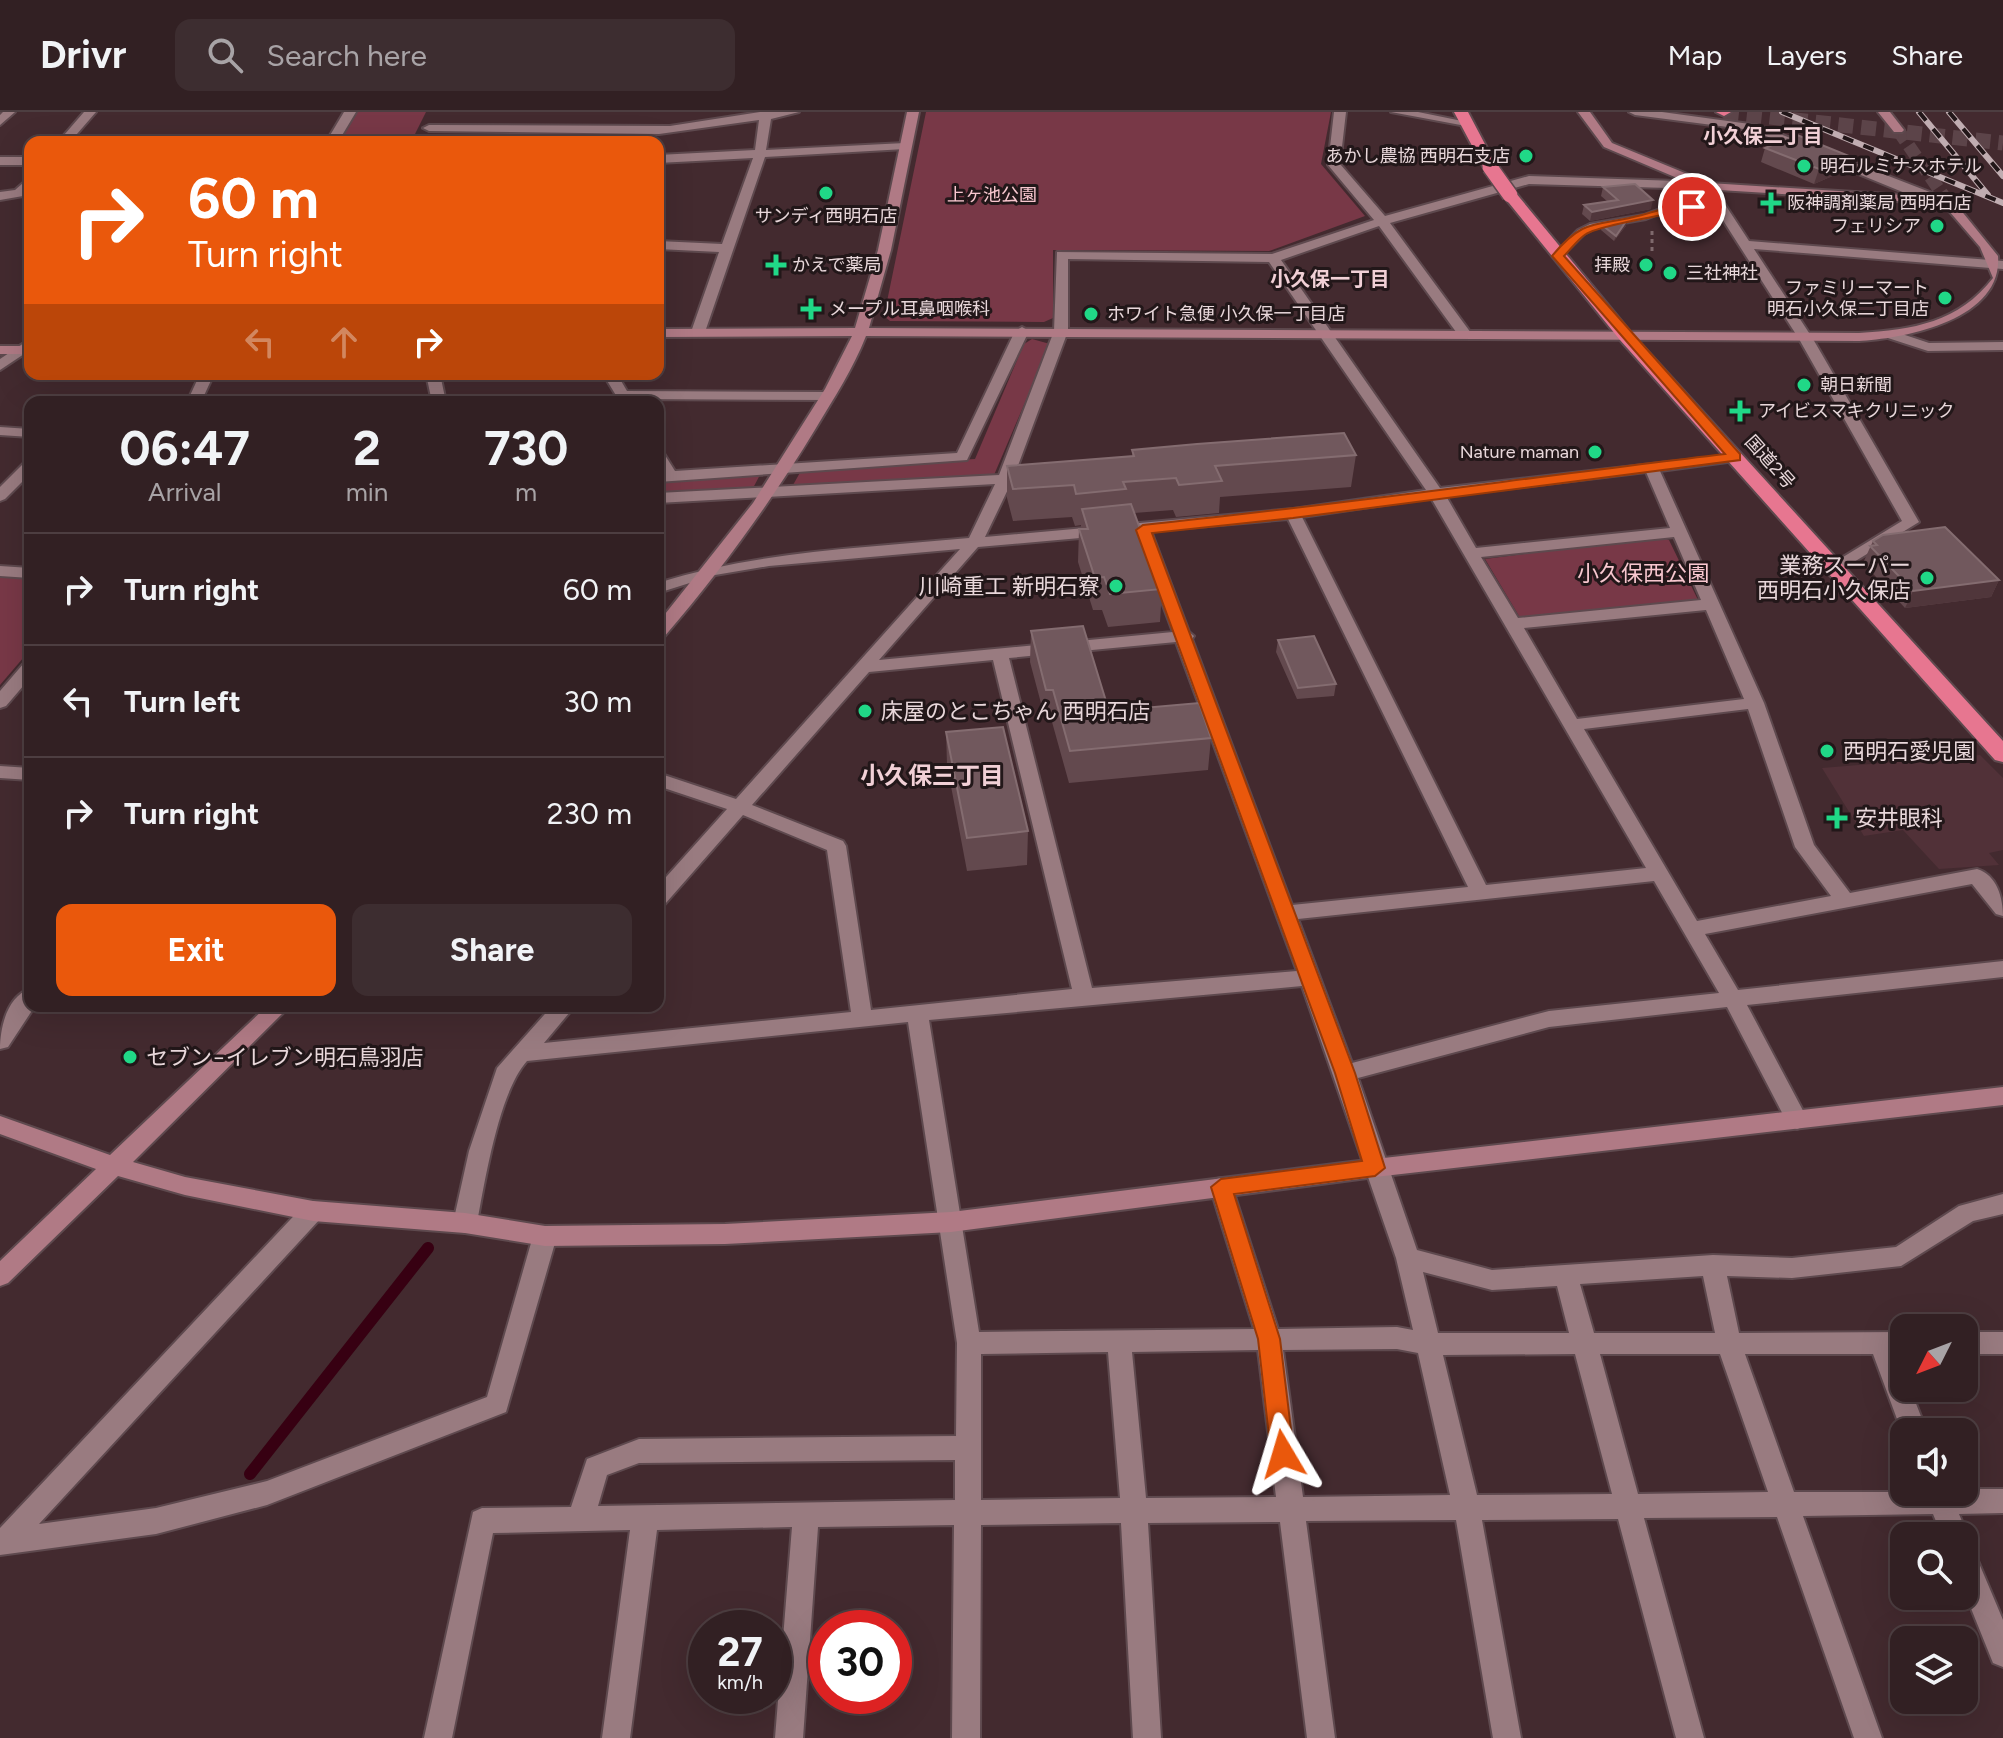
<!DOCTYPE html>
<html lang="en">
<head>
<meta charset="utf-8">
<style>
	body { margin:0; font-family:Figtree,"Noto Sans JP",sans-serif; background:#3d2d30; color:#f1f3f6; height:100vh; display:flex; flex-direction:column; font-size:30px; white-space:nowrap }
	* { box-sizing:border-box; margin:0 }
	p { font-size:26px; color:#a8a3a6 }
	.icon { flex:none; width:44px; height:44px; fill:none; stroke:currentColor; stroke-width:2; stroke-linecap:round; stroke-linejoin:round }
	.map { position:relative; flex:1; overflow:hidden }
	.details { position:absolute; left:24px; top:284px; width:640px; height:616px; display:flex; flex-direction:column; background:#322023; border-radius:16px; box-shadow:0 8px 32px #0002,0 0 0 2px #4d3e41 }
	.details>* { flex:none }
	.banner { position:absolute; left:24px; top:24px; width:640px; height:244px; border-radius:16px; box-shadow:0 8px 32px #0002,0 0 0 2px #4d3e41; background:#ea580c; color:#fff; overflow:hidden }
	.needle { width:52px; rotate:228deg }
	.fabs { position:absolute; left:1890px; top:1202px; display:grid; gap:16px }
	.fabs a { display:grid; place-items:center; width:88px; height:88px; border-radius:16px; background:#322023; box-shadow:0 8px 32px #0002,0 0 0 2px #4d3e41; font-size:40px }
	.speed { position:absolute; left:688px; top:1498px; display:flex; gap:16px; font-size:40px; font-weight:700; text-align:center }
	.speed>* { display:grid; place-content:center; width:104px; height:104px; border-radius:50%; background:#322023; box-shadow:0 8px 32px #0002,0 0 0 2px #4d3e41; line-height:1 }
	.speed small { font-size:20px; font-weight:400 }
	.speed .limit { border:12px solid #d22; background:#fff; color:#111 }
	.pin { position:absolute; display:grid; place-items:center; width:68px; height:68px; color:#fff; margin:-34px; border:4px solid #fff; border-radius:50%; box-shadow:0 2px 8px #0007 }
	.me { position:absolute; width:88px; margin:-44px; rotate:353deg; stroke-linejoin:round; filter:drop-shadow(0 0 6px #0008) }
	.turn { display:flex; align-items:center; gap:28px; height:168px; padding:0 32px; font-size:36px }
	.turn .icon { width:104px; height:104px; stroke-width:2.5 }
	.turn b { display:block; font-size:56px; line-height:68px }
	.lanes { display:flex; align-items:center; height:76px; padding:0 32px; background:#0003; justify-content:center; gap:40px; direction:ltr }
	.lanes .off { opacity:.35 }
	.eta { display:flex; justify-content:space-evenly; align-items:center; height:136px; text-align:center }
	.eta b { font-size:48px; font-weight:700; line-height:56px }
	.action { display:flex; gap:16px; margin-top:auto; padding:16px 32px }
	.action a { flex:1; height:92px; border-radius:16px; background:#ea580c; color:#fff; font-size:32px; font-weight:700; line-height:92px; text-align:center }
	.action a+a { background:#3d2d30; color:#f1f3f6 }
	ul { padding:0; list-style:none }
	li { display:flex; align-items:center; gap:24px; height:112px; padding:0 32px; border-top:2px solid #4d3e41 }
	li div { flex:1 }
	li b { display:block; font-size:30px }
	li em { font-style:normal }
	header { display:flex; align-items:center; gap:48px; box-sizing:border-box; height:112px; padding:0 40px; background:#322023; border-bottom:2px solid #4d3e41 }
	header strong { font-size:38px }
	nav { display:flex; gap:44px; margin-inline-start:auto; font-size:28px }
	.search { width:560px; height:72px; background:#3d2d30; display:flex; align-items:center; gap:20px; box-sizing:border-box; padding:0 28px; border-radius:16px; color:#a8a3a6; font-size:30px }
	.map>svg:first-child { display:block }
	.built { fill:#513138 }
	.green { fill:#783847 }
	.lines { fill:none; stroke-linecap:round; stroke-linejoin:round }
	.stream { stroke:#370012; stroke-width:12 }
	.secondary-tunnel { stroke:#5c4449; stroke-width:13; stroke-dasharray:13 6; stroke-linecap:butt }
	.highway-tunnel { stroke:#5c4449; stroke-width:15; stroke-dasharray:15 8; stroke-linecap:butt }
	.lane-casing { stroke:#5e494e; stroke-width:4 }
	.street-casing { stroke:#5e494e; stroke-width:4 }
	.secondary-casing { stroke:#5e494e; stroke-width:4 }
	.highway-casing { stroke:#5e494e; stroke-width:4 }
	.path { stroke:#7f696d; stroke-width:3; stroke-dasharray:4 4; stroke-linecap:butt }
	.lane { fill:#997b80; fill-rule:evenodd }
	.street { fill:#997b80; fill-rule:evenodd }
	.secondary { fill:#b07a85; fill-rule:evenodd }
	.highway { fill:#e77690; fill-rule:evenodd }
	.rail-casing { stroke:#c0adb1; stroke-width:6 }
	.rail { stroke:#221719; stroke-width:4; stroke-dasharray:11; stroke-linecap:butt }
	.highway-bridge-casing { stroke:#5e494e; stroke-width:18; stroke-linecap:butt }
	.highway-bridge { stroke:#e77690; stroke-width:15 }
	.wall { fill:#63494e }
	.shaded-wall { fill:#50363b }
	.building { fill:#71585d; stroke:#846c70; stroke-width:2 }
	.route { fill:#ea580c; stroke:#983908; stroke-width:2 }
	.poi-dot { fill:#20d887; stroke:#221719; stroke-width:3 }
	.labels { text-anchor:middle; stroke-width:6; stroke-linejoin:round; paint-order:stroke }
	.far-poi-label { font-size:18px; fill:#e8d7da; stroke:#221719; text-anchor:start }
	.far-park-label { font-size:18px; fill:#f8c7cf; stroke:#221719 }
	.far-street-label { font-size:18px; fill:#e8d7da; stroke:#221719 }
	.far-neighbourhood-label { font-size:20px; font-weight:bold; fill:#f1d0d6; stroke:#221719 }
	.poi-label { font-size:22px; fill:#e8d7da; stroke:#221719; text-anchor:start }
	.park-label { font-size:22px; fill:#f8c7cf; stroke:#221719 }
	.neighbourhood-label { font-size:24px; font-weight:bold; fill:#f1d0d6; stroke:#221719 }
</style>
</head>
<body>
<header>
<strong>Drivr</strong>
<div class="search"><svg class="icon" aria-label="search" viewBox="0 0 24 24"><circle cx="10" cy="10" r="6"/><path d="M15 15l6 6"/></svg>Search here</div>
<nav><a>Map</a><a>Layers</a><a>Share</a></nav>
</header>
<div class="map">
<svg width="2003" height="1626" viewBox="0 0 2003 1626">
	<rect width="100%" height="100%" fill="#432a2f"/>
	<!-- built -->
	<path class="built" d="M1980,643L2003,666V738L1989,741L1999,753L1939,757L1903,718L1864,724L1822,656Z"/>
	<!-- green -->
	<path class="green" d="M354,0H426L411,30H337Z
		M926,0H1331L1321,52L1365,104L1269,139L1053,138V206L1044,210L890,209L884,204Z
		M1032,227L1050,232L994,363L793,373L802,357L975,347L1024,232Z
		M761,361L753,376L658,384V368Z
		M1660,425L1669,428L1698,488L1528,506L1519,504L1485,447Z
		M0,464L30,466V538L0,573Z"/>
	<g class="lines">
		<!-- stream -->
		<path class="stream" d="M250,1362L428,1136"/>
		<!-- secondary-tunnel -->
		<path class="secondary-tunnel" d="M1898,18L1947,89"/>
		<!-- highway-tunnel -->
		<path class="highway-tunnel" d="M1724,0L2003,31"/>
		<!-- lane casing -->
		<g class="lane-casing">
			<path id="lane" d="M1719,91H1722V95L1666,99L1646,107L1595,116L1584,122L1560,146L1553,144L1578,118L1590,112L1644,103L1665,95Z"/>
		</g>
		<!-- street casing -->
		<g class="street-casing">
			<path id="street" d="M3,0H15L0,13V3Z
				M84,0H96L70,30H58Z
				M344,0H356L338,30H326Z
				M760,0H799L771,7L766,38L905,31L911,34L905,37L765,45L705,220L698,224L691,220L719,140L658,137V129L722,132L753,46L658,51V43L755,38L759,8L659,22L429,19L423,16L429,13L670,14Z
				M1334,0H1346L1340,52L1385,104L1529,64L1707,70L1711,71L1749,129L2003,149V157L1754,137L1813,227L1919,410L1836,461L1828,456L1830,453L1902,409L1799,227L1703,77L1529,72L1390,111L1471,221L1464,225L1459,224L1379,114L1281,148L1440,376L1740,342V348L1735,349L1660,359L1764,591L1814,733L1850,781L1977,757C1997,763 2003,786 2003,804L1996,802L1972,772L1705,822L1738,878L2003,849V865L1747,893L1808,1008L1805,1014L1797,1017L1789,1014L1727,895L1549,915L1358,966L1417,1138L1492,1158L1713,1143L1792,1146L1896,1135L1959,1094L2003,1082V1102L1973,1109L1901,1154L1792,1166L1727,1164L1739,1221L1904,1220V1242H1897L1904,1260V1276H1910L1927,1320H1904V1326L1873,1242H1745L1794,1380H1964V1377H2003V1401L1959,1402L1968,1424L1964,1433L1973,1437L2003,1508V1555L1993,1551L1964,1479V1424H1942L1933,1402L1803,1404L1882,1626H1854L1777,1405L1644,1406L1704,1626H1676L1618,1407L1482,1408L1521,1626H1493L1456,1408L1306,1409L1335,1626H1307L1280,1410L1148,1411L1161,1626H1133L1121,1411L981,1413L980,1626H952L954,1413L818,1415L803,1626H775L792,1415L657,1418L630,1626H602L630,1418L493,1421L452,1626H424L473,1400L482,1396L571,1395L587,1347L639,1327L956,1324L957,1231L908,910L527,949C499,980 485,1068 477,1111L473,1118L465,1121L457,1118L453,1111L469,1039L497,956L552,894H575L544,931L851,900L827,738L743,703L665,792L658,794V774L727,697L658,674V661L736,687L960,437L769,454L715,463L658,481V471C759,439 864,436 969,426L995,372L658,391V381L999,363L1054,219L1057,140L1272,142L1374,108L1328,53ZM1068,147L1269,150L1426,378L1293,397L985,425L1013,367L1068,219ZM1646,360L1670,416L1476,436L1446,384ZM1431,386L1646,756L1486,773L1302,405ZM1288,407L1468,775L1292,793L1192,527L1194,524L1189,520L1151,419ZM1136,421L1173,520L879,548L978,435ZM1674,425L1701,488L1518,506L1481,445ZM1706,498L1744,587L1577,607L1524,516ZM1176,530L1297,859L1092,876L1009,546ZM993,548L1072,877L871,898L846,734L843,729L752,693L869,560ZM1748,597L1795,735L1831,784L1697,809L1584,617ZM1654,769L1719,881L1549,899L1352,951L1298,807ZM1302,874L1396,1146L1413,1218L1397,1215L1278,1217L1232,1075L1229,1068L1221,1066L1213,1068L1210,1075L1254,1217L979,1220L929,908ZM1423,1160L1492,1178L1557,1174L1569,1221H1438ZM1703,1164L1715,1221H1594L1580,1172ZM1397,1237L1418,1241L1450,1383L1303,1385L1283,1238ZM1258,1238L1276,1385L1146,1386L1132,1240ZM1108,1240L1120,1386L981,1388V1242ZM1575,1242L1612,1382L1477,1383L1443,1243ZM1600,1242H1720L1768,1380L1638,1382ZM955,1348V1388L598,1394L607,1363L639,1351Z
				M1391,0H1418L1472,11L1466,14Z
				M1629,0H1662L1757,13L1953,89L1947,93L1905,81L1751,18L1635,3Z
				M0,45H30V53H0Z
				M30,65V76L23,84L0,88V80L15,78Z
				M1022,215L1029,219L967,348L658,370V339L663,340L675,359L957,341L1015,219Z
				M1893,219L1929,231L2003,230V238L1928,239L1888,226V220Z
				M30,227V238L0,258V247Z
				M200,262H214L201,290H187Z
				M426,262H440L446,290H432Z
				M603,262H617L627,279L828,280L835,284L828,288L633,287L634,290H620Z
				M0,315L30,317V325L0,323Z
				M30,348V362L5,387L0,389V375L25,350Z
				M0,454L30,456V466L0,464Z
				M30,550V566L6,594L0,596V579L24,551Z
				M0,654L30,656V668L0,666Z
				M30,877V894H35L8,935L0,937C0,916 7,884 30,877Z
				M313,1089L321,1092L325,1099L321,1106L39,1412L156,1396L267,1369L487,1285L533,1124L537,1117L545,1114L553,1117L557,1124L506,1300L267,1393L156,1422L0,1443V1416L305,1092Z
				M1964,1220H2003V1242H1964Z"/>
		</g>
		<!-- secondary casing -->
		<g class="secondary-casing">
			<path id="secondary" d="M907,0H919L891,138L869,216L1859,221C1913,218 1959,210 1993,166L1980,135L1943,92L1703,77L1604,35L1578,0H1590L1612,31L1709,71L1951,86L1998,144C2003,210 1899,227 1859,229L866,224C853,257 834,286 816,316C771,390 721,459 664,525L658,526V511L753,391L825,277L852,224L658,225V217L855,216L878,138Z
				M1878,0H1890L1904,18L1902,20H1894Z
				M0,234H30V242H0Z
				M267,894H290L133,1050L185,1065L313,1089L465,1101L545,1114L725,1112L951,1100L1375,1047L2003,975V993L1375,1065L951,1120L725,1132L545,1134L465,1121L313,1109L185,1083L118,1064L8,1171L0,1174V1149L96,1057L0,1022V1004L110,1043Z"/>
		</g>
		<!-- highway casing -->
		<g class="highway-casing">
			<path id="highway" d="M1454,0H1468L1497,55L1495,58H1485Z
				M1716,0H1731L1724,4Z
				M1505,80H1515L1632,222L2003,629V650L1995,648L1620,228L1505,86Z"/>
		</g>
		<!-- path -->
		<path class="path" d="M1652,119V142"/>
		<!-- lane -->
		<use href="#lane" class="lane"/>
		<!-- street -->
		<use href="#street" class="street"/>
		<!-- secondary -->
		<use href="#secondary" class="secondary"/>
		<!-- highway -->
		<use href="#highway" class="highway"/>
		<!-- rail casing -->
		<g class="rail-casing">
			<path id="rail" d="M1782,0L2003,91
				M1919,0L1988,83
				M1949,0L2003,64"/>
		</g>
		<!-- rail -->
		<use href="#rail" class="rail"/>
		<!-- highway-bridge casing -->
		<g class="highway-bridge-casing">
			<path id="highway-bridge" d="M1490,55L1510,83"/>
		</g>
		<!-- highway-bridge -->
		<use href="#highway-bridge" class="highway-bridge"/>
	</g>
	<!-- wall -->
	<path class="wall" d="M1765,36L1849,44L1844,59L1814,72L1761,50Z
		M1603,75L1651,97L1590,109L1582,102L1584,93L1608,90L1601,84Z
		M1602,113L1626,114L1614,129L1601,118Z
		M1132,338L1356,343L1351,375L1220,385L1219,401L1176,405L1173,398L1134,401L1162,477L1160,510L1108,515L1102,498H1093L1078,450L1079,417H1081V413L1075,414L1072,405L1013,409L1007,386V354L1132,344Z
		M1873,429L1999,468L1991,485L1905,496L1863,451Z
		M1031,519L1109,599L1211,626L1208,658L1069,671L1052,610H1046L1030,550Z
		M1278,528L1336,572L1334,584L1297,587L1276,540Z
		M946,620L1028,719L1027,753L967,759L947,653Z"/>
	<!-- shaded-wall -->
	<path class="shaded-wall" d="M1849,44L1844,59L1814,72L1819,57Z
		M1653,88L1651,97L1590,109L1592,100Z
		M1627,108L1626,114L1614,129L1616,124Z
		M1999,468L1991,485L1905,496L1913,479Z"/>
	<!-- building -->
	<path class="building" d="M1797,23L1849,44L1819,57L1765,36Z
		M1635,72L1653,88L1592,100L1584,93L1618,88L1603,75Z
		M1627,108L1616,124L1602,113Z
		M1344,321L1356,343L1215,354L1222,369L1179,373L1176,366L1123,370L1126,377L1076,382L1074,373L1013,377L1007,354L1134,344L1132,338L1197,332Z
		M1131,392L1162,477L1110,482L1104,465L1095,466L1079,417H1088L1082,397Z
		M1945,415L1999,468L1913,479L1870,434L1877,433L1873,429L1883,423Z
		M1083,514L1109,599L1199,591L1211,626L1070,639L1053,578H1046L1031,519Z
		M1314,524L1336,572L1298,576L1278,528Z
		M1003,615L1028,719L967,726L946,620Z"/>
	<!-- route -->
	<path class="route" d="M1692,91L1696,97C1676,101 1601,112 1586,122C1578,127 1571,137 1564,144L1740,342V348L1293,406L1152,421L1355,961L1385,1056L1375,1064L1234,1082L1280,1227L1294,1342L1291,1349L1283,1352L1275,1349L1271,1342L1258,1227L1211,1075L1221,1067L1362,1049L1335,961L1136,418L1143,413C1338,393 1531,365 1725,342L1552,144C1585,104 1597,115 1642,103C1660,98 1673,93 1692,91Z"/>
	<!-- markers -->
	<g class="poi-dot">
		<circle cx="1526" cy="44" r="8"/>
		<circle cx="1804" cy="54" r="8"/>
		<circle cx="826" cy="81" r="8"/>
		<path d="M1767 79h8v8h8v8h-8v8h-8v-8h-8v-8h8z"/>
		<circle cx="1937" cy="114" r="8"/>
		<path d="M772 141h8v8h8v8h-8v8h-8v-8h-8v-8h8z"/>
		<circle cx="1646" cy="153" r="8"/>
		<circle cx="1670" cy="161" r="8"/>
		<circle cx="1945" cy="186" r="8"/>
		<path d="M807 185h8v8h8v8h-8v8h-8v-8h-8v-8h8z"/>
		<circle cx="1091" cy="202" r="8"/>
		<circle cx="1804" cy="273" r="8"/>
		<path d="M1736 287h8v8h8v8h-8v8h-8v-8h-8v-8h8z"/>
		<circle cx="1595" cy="340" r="8"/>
		<circle cx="1927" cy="466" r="8"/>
		<circle cx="1116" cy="474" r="8"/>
		<circle cx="865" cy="599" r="8"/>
		<circle cx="1827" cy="639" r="8"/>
		<path d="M1833 694h8v8h8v8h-8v8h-8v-8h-8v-8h8z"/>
		<circle cx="130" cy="945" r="8"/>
	</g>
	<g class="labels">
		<!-- far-poi labels -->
		<g class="far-poi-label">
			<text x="1510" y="50" text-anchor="end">あかし農協 西明石支店</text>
			<text x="1820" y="60">明石ルミナスホテル</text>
			<text x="1787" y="97">阪神調剤薬局 西明石店</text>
			<text x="826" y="110" text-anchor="middle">サンディ西明石店</text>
			<text x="1921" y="120" text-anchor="end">フェリシア</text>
			<text x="792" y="159">かえで薬局</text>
			<text x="1630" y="159" text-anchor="end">拝殿</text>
			<text x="1686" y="167">三社神社</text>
			<text x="1929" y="182" text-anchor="end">ファミリーマート<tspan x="1929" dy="21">明石小久保二丁目店</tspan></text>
			<text x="829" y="203">メープル耳鼻咽喉科</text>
			<text x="1107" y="208">ホワイト急便 小久保一丁目店</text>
			<text x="1820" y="279">朝日新聞</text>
			<text x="1758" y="305">アイビスマキクリニック</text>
			<text x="1579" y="346" text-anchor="end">Nature maman</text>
		</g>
		<!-- far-park labels -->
		<g class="far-park-label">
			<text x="992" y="89">上ヶ池公園</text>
		</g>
		<!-- far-street labels -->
		<g class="far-street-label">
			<text transform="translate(1770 350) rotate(48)" y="6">国道2号</text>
		</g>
		<!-- far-neighbourhood labels -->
		<g class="far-neighbourhood-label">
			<text x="1763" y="31">小久保二丁目</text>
			<text x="1330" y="174">小久保一丁目</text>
		</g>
		<!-- poi labels -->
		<g class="poi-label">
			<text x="1911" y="461" text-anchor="end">業務スーパー<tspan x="1911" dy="25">西明石小久保店</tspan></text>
			<text x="1100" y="482" text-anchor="end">川崎重工 新明石寮</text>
			<text x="881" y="607">床屋のとこちゃん 西明石店</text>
			<text x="1843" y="647">西明石愛児園</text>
			<text x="1855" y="714">安井眼科</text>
			<text x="146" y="953">セブン−イレブン明石鳥羽店</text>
		</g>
		<!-- park labels -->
		<g class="park-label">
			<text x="1643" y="469">小久保西公園</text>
		</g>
		<!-- neighbourhood labels -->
		<g class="neighbourhood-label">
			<text x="932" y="672">小久保三丁目</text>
		</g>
	</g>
</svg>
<div class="fabs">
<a><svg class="needle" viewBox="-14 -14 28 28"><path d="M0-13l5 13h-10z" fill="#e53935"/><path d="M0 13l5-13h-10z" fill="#a8a3a6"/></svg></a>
<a><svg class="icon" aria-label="sound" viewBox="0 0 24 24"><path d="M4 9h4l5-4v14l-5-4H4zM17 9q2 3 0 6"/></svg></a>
<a><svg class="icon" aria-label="search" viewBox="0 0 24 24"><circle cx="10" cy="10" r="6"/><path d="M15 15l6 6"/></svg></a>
<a><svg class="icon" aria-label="layers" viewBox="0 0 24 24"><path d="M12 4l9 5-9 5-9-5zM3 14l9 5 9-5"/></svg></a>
</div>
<div class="speed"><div>27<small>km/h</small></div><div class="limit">30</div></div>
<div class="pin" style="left:1692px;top:95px;background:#d93025"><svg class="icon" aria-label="arrive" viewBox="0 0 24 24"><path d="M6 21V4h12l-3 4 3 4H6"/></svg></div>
<svg class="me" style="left:1283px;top:1342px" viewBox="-20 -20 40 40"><path d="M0-17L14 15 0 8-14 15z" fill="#ea580c" stroke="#fff" stroke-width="4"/></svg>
<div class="banner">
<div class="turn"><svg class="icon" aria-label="right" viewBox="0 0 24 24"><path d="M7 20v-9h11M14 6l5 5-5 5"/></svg><div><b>60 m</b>Turn right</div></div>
<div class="lanes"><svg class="icon off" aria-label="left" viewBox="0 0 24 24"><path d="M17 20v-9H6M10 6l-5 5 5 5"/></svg><svg class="icon off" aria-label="ahead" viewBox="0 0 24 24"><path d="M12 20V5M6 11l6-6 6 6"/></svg><svg class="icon" aria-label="right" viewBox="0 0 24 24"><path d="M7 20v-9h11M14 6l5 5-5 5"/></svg></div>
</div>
<section class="details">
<div class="eta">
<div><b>06:47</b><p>Arrival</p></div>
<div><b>2</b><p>min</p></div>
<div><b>730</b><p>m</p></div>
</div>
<ul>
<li><svg class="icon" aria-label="right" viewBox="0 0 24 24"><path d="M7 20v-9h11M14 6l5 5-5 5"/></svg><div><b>Turn right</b></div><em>60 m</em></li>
<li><svg class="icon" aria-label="left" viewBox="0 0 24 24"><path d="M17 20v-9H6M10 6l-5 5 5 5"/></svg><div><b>Turn left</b></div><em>30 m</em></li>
<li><svg class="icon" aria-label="right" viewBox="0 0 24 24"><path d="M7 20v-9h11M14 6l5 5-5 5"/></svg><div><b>Turn right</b></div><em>230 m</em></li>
</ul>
<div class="action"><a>Exit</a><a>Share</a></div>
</section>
</div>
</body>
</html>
